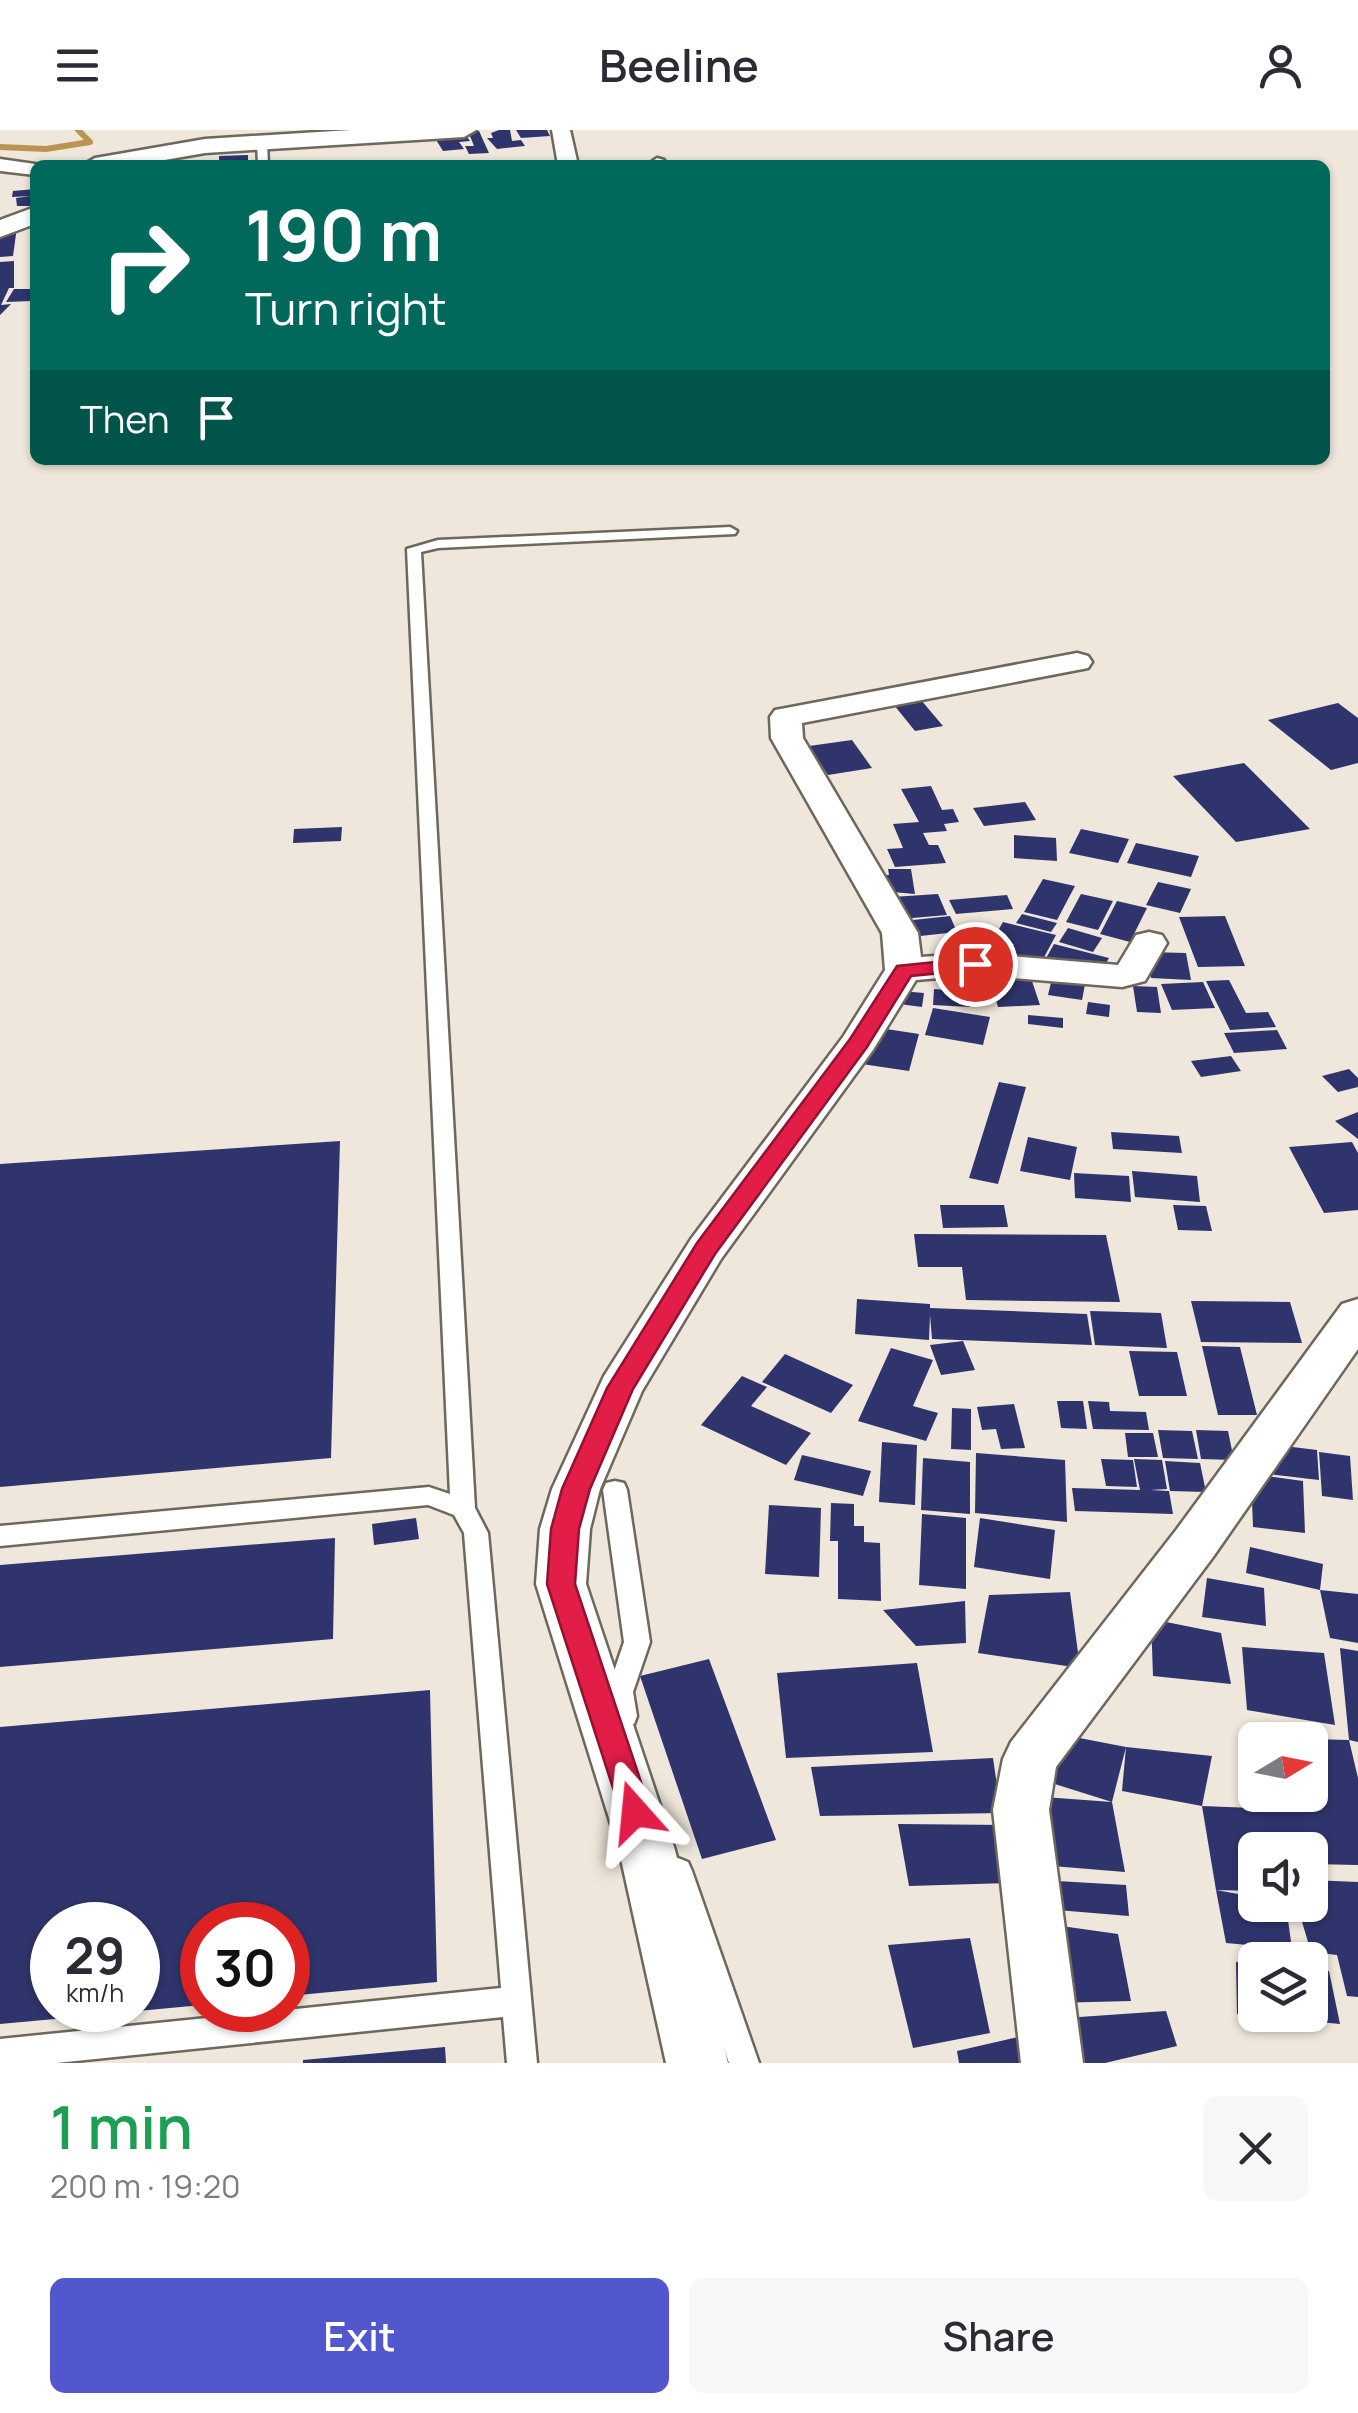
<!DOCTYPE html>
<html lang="en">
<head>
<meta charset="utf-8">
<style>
	body { margin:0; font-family:Manrope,sans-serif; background:#f7f7f7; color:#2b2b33; height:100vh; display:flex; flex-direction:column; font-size:38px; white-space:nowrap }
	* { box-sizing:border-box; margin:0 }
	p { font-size:32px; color:#7c7c81 }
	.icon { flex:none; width:55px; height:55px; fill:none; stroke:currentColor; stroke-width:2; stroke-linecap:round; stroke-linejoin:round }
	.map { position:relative; height:1933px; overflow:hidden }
	.drawer { display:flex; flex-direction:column; background:#fff; flex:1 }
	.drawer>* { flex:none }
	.top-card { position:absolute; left:30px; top:30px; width:1300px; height:305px; border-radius:15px; box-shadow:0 2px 8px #0004; background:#00695c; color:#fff; overflow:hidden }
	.needle { width:65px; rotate:80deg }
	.controls { position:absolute; left:1238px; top:1592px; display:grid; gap:20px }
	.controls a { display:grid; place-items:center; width:90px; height:90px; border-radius:15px; background:#fff; box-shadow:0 2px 8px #0004; font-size:50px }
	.speed { position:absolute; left:30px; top:1772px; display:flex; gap:20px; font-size:50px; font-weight:700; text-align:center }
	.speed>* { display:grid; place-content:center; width:130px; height:130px; border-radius:50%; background:#fff; box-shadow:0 2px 8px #0004; line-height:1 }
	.speed small { font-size:25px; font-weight:400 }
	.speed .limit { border:15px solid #d22; background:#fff; color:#111 }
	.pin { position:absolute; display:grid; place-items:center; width:85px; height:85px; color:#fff; margin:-42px; border:5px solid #fff; border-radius:50%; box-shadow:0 2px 10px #0007 }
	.me { position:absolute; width:110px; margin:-55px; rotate:342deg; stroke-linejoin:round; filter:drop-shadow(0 0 8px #0008) }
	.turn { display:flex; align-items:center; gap:35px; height:210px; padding:0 50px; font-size:45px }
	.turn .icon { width:130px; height:130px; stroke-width:2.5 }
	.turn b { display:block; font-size:70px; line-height:85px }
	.then { display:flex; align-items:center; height:95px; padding:0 50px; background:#0003; gap:20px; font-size:38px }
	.round { display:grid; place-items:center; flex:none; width:105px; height:105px; border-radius:15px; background:#f7f7f7 }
	.headline { display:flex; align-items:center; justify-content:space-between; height:170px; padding:0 50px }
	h1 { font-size:60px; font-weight:600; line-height:75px; color:#1e9e55 }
	.action { display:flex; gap:20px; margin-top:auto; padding:20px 50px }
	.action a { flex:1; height:115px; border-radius:15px; background:#5257ce; color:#fff; font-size:40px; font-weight:600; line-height:115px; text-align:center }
	.action a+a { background:#f7f7f7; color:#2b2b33 }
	header { display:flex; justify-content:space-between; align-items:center; height:130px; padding:0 50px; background:#fff; font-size:45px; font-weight:600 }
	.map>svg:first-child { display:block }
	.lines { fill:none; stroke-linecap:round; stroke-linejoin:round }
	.stream { stroke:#ba9452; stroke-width:6 }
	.building { fill:#2f346c }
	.service-casing { stroke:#6d675c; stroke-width:5 }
	.minor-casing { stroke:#6d675c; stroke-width:5 }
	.tertiary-casing { stroke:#6d675c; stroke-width:5 }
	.service { fill:#fff; fill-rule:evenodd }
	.minor { fill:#fff; fill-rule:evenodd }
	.tertiary { fill:#fff; fill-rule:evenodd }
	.route { fill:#e11d48; stroke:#92132f; stroke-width:2.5 }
</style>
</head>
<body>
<header><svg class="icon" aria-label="menu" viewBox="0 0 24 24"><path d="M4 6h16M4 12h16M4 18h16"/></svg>Beeline<svg class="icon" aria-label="person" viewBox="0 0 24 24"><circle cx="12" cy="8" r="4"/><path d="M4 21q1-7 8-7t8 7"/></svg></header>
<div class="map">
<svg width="1358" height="1933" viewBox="0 0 1358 1933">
	<rect width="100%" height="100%" fill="#efe7db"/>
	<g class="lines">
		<!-- stream -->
		<path class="stream" d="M0,17L46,19L90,12L78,0"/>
	</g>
	<!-- building -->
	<path class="building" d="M499,0H510L512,11L521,10L525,16L497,19L487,8H493L491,3Z
		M516,0H547L550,6L521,8Z
		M468,1H479L489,23L469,24L465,16H474Z
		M463,2L470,11L459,12L464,19L443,21L435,8Z
		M248,25V35H219V26Z
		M35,59V76H17L16,68L31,66L12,67L13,61Z
		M17,97L13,126L0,127V101Z
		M14,131V158H9L1,175L11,174L0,185V132Z
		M14,159H35V164L31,171L6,172Z
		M921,570L943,596L915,601L894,575Z
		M1338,573L1358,588V633L1331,640L1268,590Z
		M852,610L872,638L828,645L809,616Z
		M1244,633L1310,699L1236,712L1173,646Z
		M931,656L942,680L953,679L959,692L944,694L947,701L923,703L929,715H938L946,733L895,737L887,719L903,718L893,694L919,692L901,659Z
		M1025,672L1036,690L984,696L973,678Z
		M342,697L341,711L293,713L294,699Z
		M1081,699L1129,709L1118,733L1069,723Z
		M1014,705L1056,708L1057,731L1014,728Z
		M1136,713L1199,726L1191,747L1127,733Z
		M888,739H911L915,764L881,761L879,745H889Z
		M1043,749L1075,756L1057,790L1024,782Z
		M1158,752L1191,759L1180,783L1146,775Z
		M938,764L947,785L901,789L892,767Z
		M1081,764L1113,771L1098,800L1066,792Z
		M1007,765L1013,779L956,784L949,770Z
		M1117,771L1147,778L1130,812L1100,804Z
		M1022,784L1057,793L1051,802L1016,793Z
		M950,786L957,802L911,807L904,791Z
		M1225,786L1245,836L1198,837L1179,787Z
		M1003,792L1056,805L1042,831L1009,822L1014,814L993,809Z
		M1068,798L1102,808L1093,822L1059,812Z
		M1054,814L1109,828L1100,844L1045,830Z
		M1147,822L1186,823L1191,850L1151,848Z
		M1053,844L1086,849L1082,870L1048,865Z
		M1031,848L1040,875L998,877L990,850Z
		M1229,850L1246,883L1268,882L1276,897L1230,900L1206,851Z
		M1203,852L1215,878L1172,880L1161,854Z
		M1133,856L1157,857L1161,883L1137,882Z
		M934,859L970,862V877L933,875Z
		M901,861L924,863L922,877L899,874Z
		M1088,872L1110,875L1109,887L1086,884Z
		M933,878L990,887L983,915L925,905Z
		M1028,885L1063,888V898L1028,894Z
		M880,898L919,904L909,941L855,933Z
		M1277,900L1287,919L1234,923L1224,903Z
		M1231,926L1241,941L1201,947L1191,931Z
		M1349,939L1358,948V957L1338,962L1322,946Z
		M999,952L1026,957L998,1054L969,1048Z
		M1358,982V1009L1335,991Z
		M1111,1002L1179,1006L1182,1023L1113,1019Z
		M1028,1007L1077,1017L1070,1050L1020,1041Z
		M340,1011L331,1328L0,1357V1034Z
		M1352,1012L1358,1023V1080L1324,1083L1289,1017Z
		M1132,1041L1197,1046L1200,1072L1135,1067Z
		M1074,1043L1129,1046L1131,1072L1075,1068Z
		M940,1075H1004L1008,1097L943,1098Z
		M1173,1075L1206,1076L1212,1101L1178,1100Z
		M914,1104L1106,1105L1120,1172L966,1170L962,1137H918Z
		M857,1169L930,1174V1178L1087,1184L1092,1215L932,1209L930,1185L929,1210L855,1204Z
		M1191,1171L1290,1172L1302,1213L1201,1212Z
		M1090,1181L1161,1183L1167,1218L1095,1215Z
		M963,1211L975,1240L941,1245L930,1215Z
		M1202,1216L1240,1217L1257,1285H1218Z
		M891,1218L933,1230L913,1276L938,1283L926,1311L858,1291Z
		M1129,1221L1177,1222L1187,1266H1139Z
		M785,1224L853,1255L831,1283L762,1252Z
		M742,1246L767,1257L751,1276L811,1303L786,1335L701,1295Z
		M1057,1271H1083L1087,1299L1061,1298Z
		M1088,1271L1109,1272L1110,1281L1146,1282L1149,1300L1093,1299Z
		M1014,1274L1025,1318L1001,1319L996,1299L982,1300L977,1277Z
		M952,1278L971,1279V1320L951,1319Z
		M1158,1300L1192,1301L1198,1329L1163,1328Z
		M1196,1300L1228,1301L1234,1330L1201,1329Z
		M1125,1303H1153L1158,1327H1128Z
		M882,1312L917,1315L915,1375L879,1372Z
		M1267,1314L1317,1320L1319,1350L1268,1344Z
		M1319,1322L1350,1326L1353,1370L1322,1366Z
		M976,1323L1065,1330L1067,1392L975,1383Z
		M802,1325L871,1341L863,1366L794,1350Z
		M923,1328L970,1332V1384L921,1380Z
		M1101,1329L1133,1330L1137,1357L1106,1356Z
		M1134,1329L1162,1330L1167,1359L1150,1360L1169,1361L1173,1384L1075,1381L1072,1358L1140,1360Z
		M1165,1331L1200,1333L1206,1362L1170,1361Z
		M1251,1344L1303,1351L1305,1403L1253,1397Z
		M831,1373L854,1374V1396H864V1412L880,1413L881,1471L838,1469V1411H830Z
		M769,1375L821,1378L819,1447L765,1444Z
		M922,1384L966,1388V1459L919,1455Z
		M416,1388L419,1409L374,1415L372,1394Z
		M980,1388L1055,1400L1050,1449L974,1437Z
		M335,1408L333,1509L0,1537V1435Z
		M1250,1417L1323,1434L1320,1460L1246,1443Z
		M1207,1448L1264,1458L1266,1496L1202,1487Z
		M1320,1460L1358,1464V1513L1330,1508Z
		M1070,1462L1080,1538L978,1523L989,1465Z
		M965,1471L966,1513L916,1516L883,1480Z
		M1151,1489L1221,1503L1231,1554L1153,1546Z
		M1242,1517L1324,1523L1335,1595L1247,1580Z
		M1340,1518L1358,1521V1612L1349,1610L1358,1648V1735L1310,1734V1720H1255V1761L1216,1760L1202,1676L1122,1661L1126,1617L1212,1626L1202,1676L1276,1679L1273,1665H1310V1609L1349,1610Z
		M709,1529L776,1710L702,1729L640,1546Z
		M917,1533L933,1622L786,1628L777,1543Z
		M430,1560L437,1852L288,1866V1795H202V1875L138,1881V1795H52V1880L120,1883L0,1894V1597Z
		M1069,1606L1126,1617L1112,1672L1125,1742L1040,1735L1044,1667L1112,1672L1042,1650Z
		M993,1628L1001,1683L820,1686L811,1637Z
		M898,1694L1006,1695L1009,1753L909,1756Z
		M1310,1750L1358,1752V1867L1347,1866L1337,1825L1311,1822L1297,1775H1310Z
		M1057,1751L1126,1755L1129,1786L1057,1780Z
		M1216,1760L1255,1767V1775H1286L1292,1819L1226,1813Z
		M1047,1794L1118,1804L1131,1871L1054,1873Z
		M970,1808L990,1903L913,1918L888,1815Z
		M1236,1832L1255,1834V1885L1237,1884Z
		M1310,1839L1329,1841L1340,1894L1277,1888L1310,1885Z
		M1166,1881L1177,1916L1105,1933H1071L1065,1888Z
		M1031,1904L1033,1933H959L957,1921Z
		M445,1917L446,1933H303V1930Z"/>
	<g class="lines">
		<!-- service casing -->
		<g class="service-casing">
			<path id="service" d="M262,8L267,11L268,35H258L257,11Z
				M730,397L737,401L735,404L438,418L421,422L475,1378L488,1403L537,1933H507L503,1887L56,1933H0V1909L501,1858L464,1403L454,1385L428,1375L0,1416V1396L429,1357L450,1364L407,419L438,410Z
				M615,1351L624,1353L627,1360L650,1512L633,1562L637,1586L634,1594L624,1597L614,1594L607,1562L624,1512L603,1360L606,1353Z
				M678,1728L688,1732L692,1741L759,1933H729L664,1741L668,1732Z"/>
		</g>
		<!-- minor casing -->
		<g class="minor-casing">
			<path id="minor" d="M552,0H570L578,35H558Z
				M657,28L664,30L667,35H647Z
				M0,29L42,35H35V45L0,41Z
				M1077,523L1088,526L1092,532L1088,538L802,593L803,608L918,803L921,827L975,823L1118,835L1136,805L1149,802L1162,805L1167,813L1145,851L1122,857L975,845L916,850L873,920L721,1129L642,1261L600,1359L590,1399L586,1454L675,1720L728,1933H666L619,1720L536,1454L540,1399L552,1359L604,1246L691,1109L843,907L885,840L882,803L771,608L770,587L775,580L786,578Z
				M1358,1169V1219L1213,1427L1056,1637L1049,1680L1083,1933H1021L993,1680L1003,1629L1011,1612L1177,1399L1342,1174Z"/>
		</g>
		<!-- tertiary casing -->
		<g class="tertiary-casing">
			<path id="tertiary" d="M351,0H476L464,7L205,23L136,35H83L95,28L205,9Z
				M35,77V94L0,107V90Z"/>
		</g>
		<!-- service -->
		<use href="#service" class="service"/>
		<!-- minor -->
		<use href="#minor" class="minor"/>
		<!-- tertiary -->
		<use href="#tertiary" class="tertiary"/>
	</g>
	<!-- route -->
	<path class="route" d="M975,828L986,834L982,839L911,846L867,917L715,1124L633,1259L590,1359L579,1399L575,1454L651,1682L646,1692L635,1696L624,1692L547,1454L551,1399L562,1359L607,1258L697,1113L850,909L897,836Z"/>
</svg>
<div class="controls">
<a><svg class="needle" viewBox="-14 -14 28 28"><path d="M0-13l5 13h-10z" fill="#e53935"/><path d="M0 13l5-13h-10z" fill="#7c7c81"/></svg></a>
<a><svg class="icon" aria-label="sound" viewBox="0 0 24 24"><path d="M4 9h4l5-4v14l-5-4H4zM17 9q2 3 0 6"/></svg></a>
<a><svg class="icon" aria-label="layers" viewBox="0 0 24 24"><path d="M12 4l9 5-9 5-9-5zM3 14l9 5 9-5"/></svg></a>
</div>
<div class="speed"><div>29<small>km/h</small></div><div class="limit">30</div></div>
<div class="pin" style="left:975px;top:834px;background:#d93025"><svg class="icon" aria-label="arrive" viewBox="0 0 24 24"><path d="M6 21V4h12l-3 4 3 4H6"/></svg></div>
<svg class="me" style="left:635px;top:1682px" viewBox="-20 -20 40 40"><path d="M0-17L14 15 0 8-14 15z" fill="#e11d48" stroke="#fff" stroke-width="4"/></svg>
<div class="top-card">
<div class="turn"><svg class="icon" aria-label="right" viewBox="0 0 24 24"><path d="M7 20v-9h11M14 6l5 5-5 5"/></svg><div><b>190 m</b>Turn right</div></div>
<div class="then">Then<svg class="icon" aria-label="arrive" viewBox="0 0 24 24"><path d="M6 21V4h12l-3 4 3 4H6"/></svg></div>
</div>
</div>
<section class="drawer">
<div class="headline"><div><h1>1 min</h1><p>200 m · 19:20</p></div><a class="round"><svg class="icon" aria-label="close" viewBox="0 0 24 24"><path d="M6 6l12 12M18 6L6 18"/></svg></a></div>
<div class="action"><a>Exit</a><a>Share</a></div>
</section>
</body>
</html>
